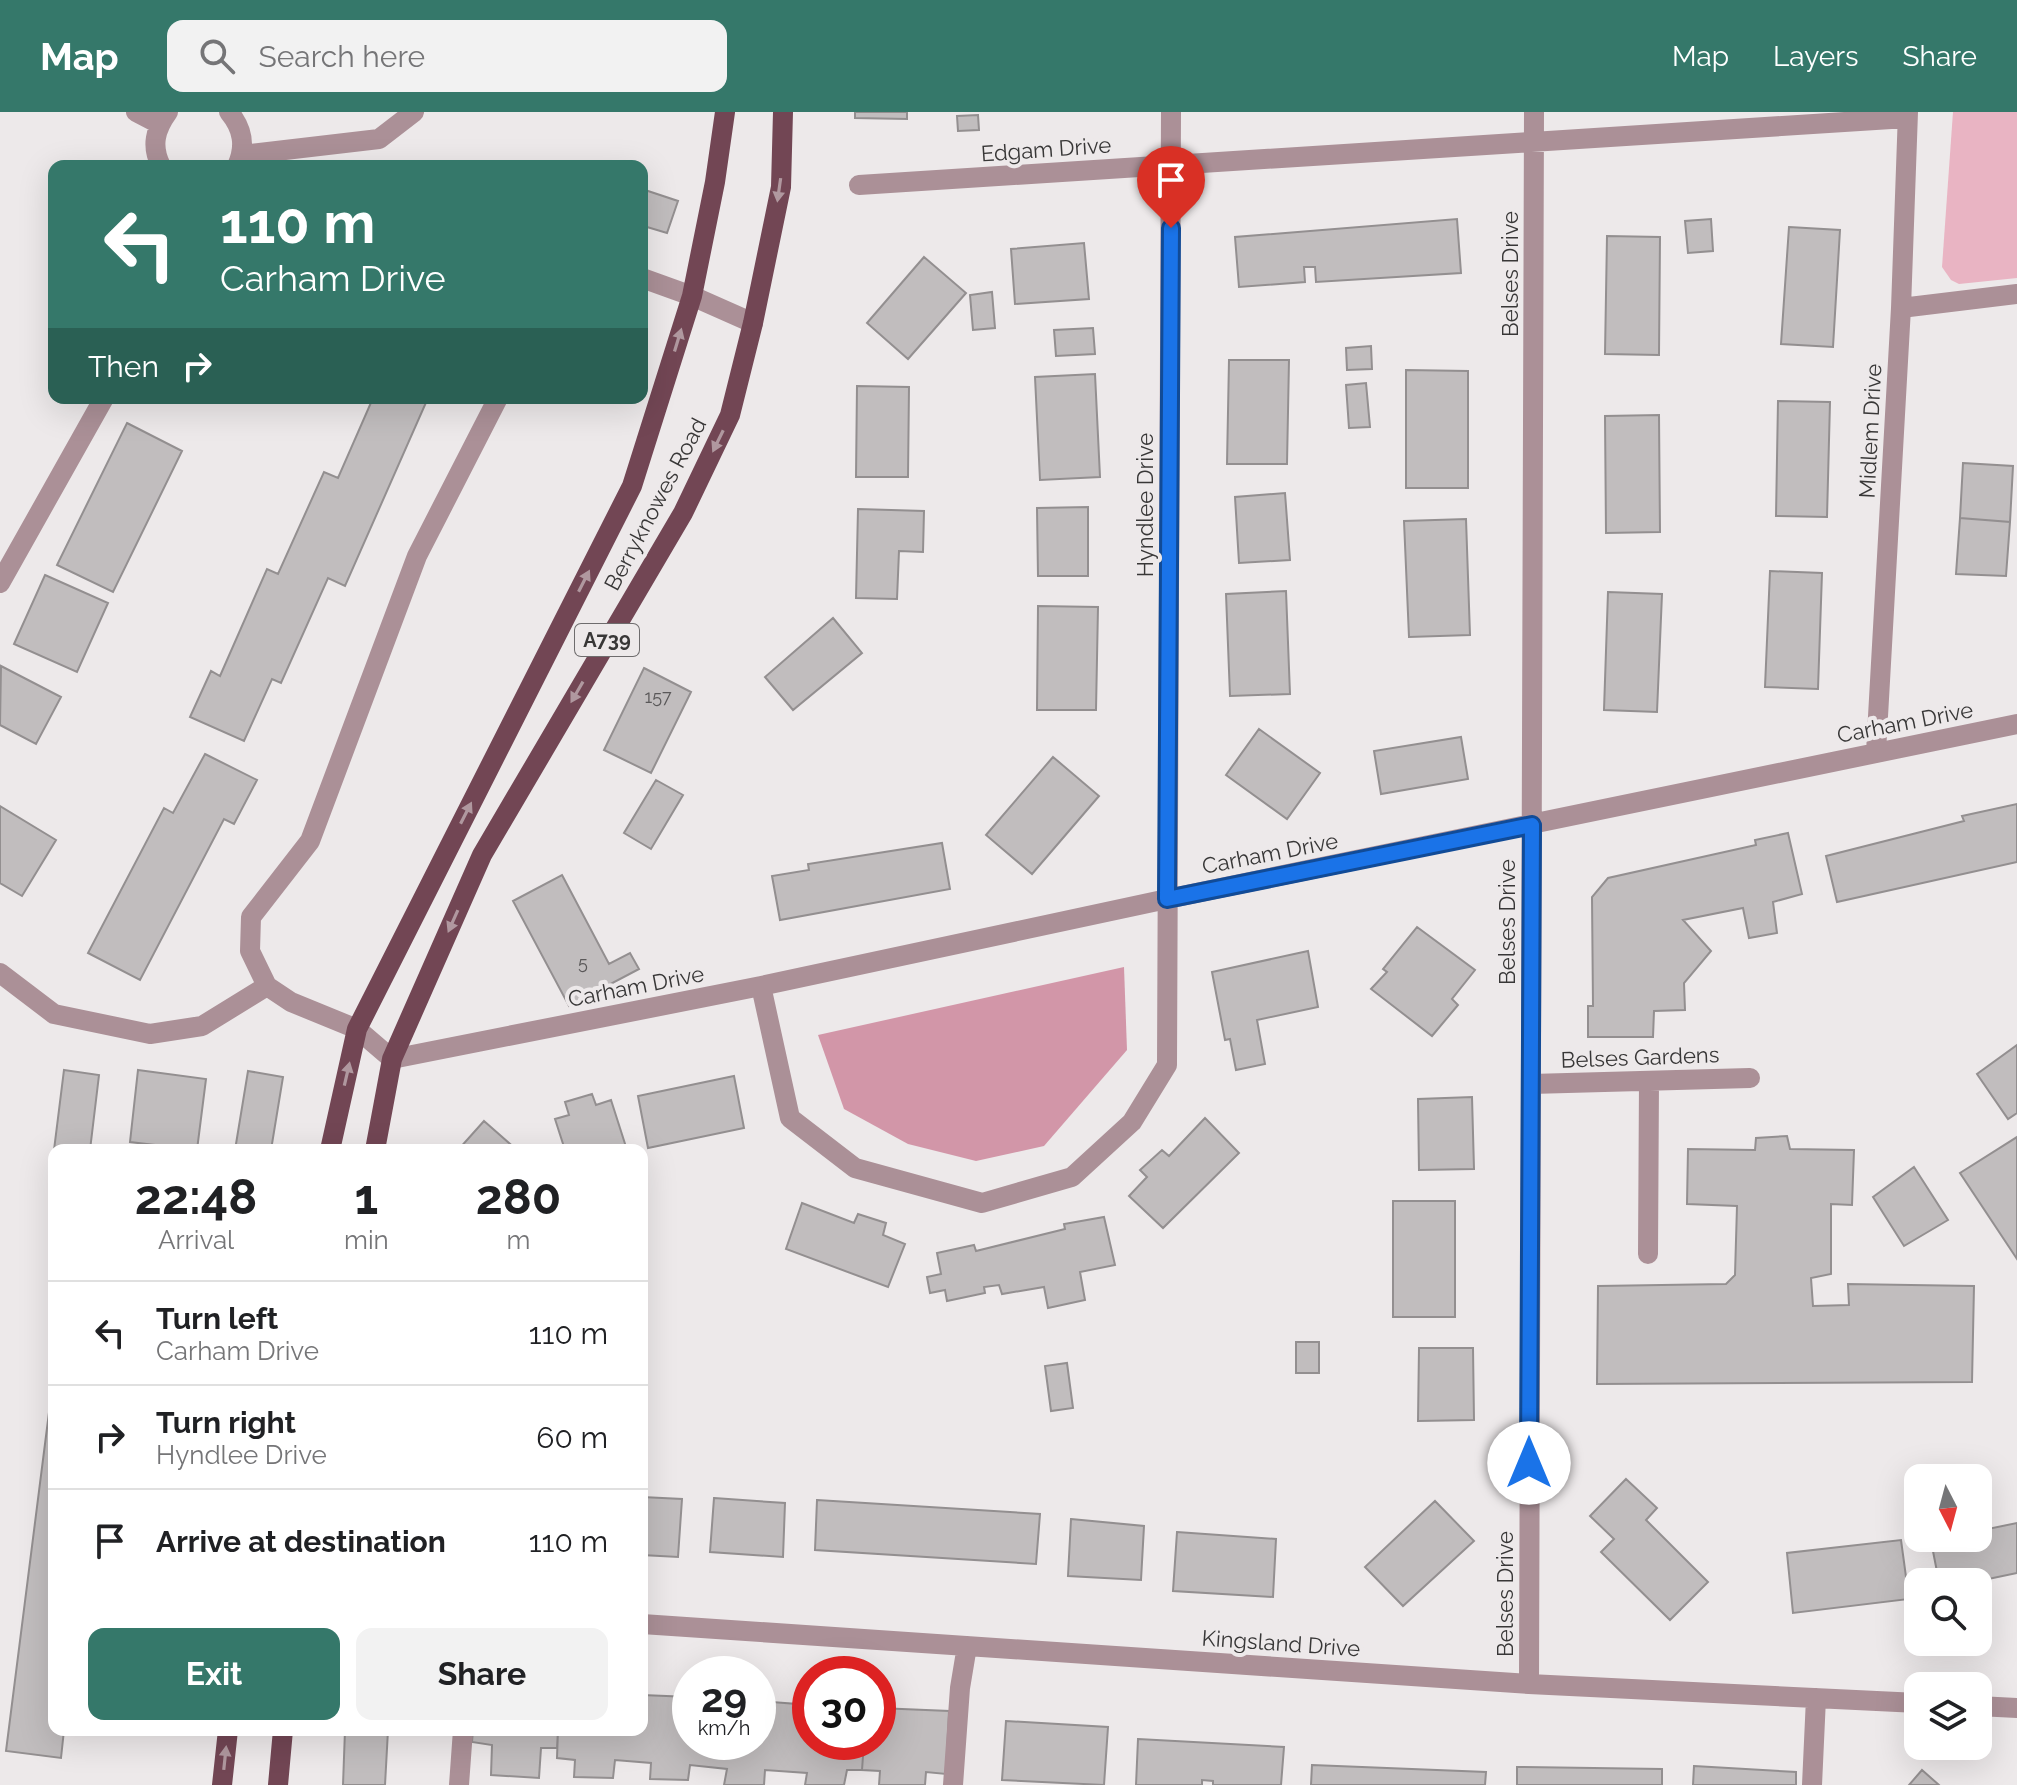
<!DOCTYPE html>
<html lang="en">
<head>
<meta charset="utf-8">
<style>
	body { margin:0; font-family:Raleway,sans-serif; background:#f2f2f2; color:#202124; height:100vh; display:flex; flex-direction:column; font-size:30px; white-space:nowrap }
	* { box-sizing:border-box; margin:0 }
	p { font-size:26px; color:#757577 }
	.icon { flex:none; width:44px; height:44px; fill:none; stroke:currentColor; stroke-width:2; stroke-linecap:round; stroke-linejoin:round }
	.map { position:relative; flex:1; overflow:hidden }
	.details { position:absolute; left:48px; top:1032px; width:600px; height:592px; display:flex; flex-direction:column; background:#fff; border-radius:16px; box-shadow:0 8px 32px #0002 }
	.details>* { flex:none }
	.guide { position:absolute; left:48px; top:48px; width:600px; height:244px; border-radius:16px; box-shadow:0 8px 32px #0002; background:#35786a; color:#fff; overflow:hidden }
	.needle { width:52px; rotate:174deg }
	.controls { position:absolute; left:1904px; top:1352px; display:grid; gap:16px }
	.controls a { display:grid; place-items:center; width:88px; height:88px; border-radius:16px; background:#fff; box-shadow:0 8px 32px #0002; font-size:40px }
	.speed { position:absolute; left:672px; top:1544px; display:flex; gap:16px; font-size:40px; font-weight:700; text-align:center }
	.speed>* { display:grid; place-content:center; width:104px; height:104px; border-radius:50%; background:#fff; box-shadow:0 8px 32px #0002; line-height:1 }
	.speed small { font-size:20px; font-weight:400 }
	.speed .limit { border:12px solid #d22; background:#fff; color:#111 }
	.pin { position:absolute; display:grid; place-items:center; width:68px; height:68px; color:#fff; margin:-82px -34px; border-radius:50% 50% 50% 0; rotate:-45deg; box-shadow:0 0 8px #0007 }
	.pin .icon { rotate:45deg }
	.me { position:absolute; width:88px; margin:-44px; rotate:0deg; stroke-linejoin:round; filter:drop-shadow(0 0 6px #0008) }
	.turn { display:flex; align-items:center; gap:28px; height:168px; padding:0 40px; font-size:36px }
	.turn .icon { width:104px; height:104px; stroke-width:2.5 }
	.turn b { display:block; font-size:56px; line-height:68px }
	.then { display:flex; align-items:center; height:76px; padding:0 40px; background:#0003; gap:16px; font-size:30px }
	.eta { display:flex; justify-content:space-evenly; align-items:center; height:136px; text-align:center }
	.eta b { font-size:48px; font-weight:700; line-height:56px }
	.action { display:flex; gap:16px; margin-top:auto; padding:16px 40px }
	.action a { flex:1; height:92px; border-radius:16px; background:#35786a; color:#fff; font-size:32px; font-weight:700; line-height:92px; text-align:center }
	.action a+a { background:#f2f2f2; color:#202124 }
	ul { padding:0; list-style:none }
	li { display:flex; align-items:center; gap:24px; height:104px; padding:0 40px; border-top:2px solid #e0e0e0 }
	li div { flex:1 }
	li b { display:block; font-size:30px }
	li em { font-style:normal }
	header { display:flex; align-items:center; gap:48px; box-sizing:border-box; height:112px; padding:0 40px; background:#35786a; color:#fff }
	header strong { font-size:38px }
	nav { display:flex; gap:44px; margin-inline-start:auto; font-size:28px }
	.search { width:560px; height:72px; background:#f2f2f2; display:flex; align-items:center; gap:20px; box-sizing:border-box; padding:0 28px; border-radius:16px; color:#757577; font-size:30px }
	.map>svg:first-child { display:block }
	.green { fill:#e9b4c3 }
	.forest { fill:#d296a8 }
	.building { fill:#c1bdbe; stroke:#938f90; stroke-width:2 }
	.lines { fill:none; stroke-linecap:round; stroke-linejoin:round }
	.minor { stroke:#ab9097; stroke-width:20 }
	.major { stroke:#724654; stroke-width:20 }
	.oneway { fill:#b0989f }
	.route-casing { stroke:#114b97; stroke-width:20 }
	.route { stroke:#1a73e8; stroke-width:14 }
	.labels { text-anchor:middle; stroke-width:8; stroke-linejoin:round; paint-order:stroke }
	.number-label { font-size:18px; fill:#5a5859 }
	.shield { fill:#ede9ea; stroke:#6e6c6d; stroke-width:2 }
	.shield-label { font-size:20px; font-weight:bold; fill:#383737 }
	.street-label { font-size:22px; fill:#383737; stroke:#ede9ea }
</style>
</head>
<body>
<header>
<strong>Map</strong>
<div class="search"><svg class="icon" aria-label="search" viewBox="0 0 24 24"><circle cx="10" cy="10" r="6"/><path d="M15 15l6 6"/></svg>Search here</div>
<nav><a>Map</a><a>Layers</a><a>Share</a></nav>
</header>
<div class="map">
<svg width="2017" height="1673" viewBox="0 0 2017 1673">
	<rect width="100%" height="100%" fill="#ede9ea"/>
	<!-- green -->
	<path class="green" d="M1953,0H2017V166L1959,172L1951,168L1942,155Z"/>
	<!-- forest -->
	<path class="forest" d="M1124,855L1127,938L1044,1034L976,1049L908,1032L844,997L818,923Z"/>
	<!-- building -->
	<path class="building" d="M855,0H907V7L855,6Z
		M978,3L979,18L958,19L957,4Z
		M642,77L678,89L667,121L647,115L644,122L642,121Z
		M1457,107L1461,161L1316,170L1315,155H1304L1305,170L1239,175L1235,125Z
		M1711,107L1713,139L1688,141L1685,109Z
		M1789,115L1840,118L1833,235L1781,232Z
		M1607,124L1660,125L1659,243L1605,242Z
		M1084,131L1089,187L1015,192L1011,137Z
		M924,145L966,181L908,247L867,211Z
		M992,180L995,216L973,218L970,183Z
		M1093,216L1095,242L1056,244L1054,218Z
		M1371,234L1372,257L1347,258L1346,236Z
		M1229,248H1289L1287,352H1227Z
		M1406,258L1468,259V376H1406Z
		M1095,262L1100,365L1040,368L1035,265Z
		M1366,271L1370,315L1349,316L1346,273Z
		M857,274L909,275L908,365H856Z
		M373,286H428L345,474L328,466L281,571L272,567L244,629L190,605L211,559L220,564L267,457L278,462L324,360L338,366Z
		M1778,289L1830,290L1827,405L1776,404Z
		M1659,303L1660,420L1606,421L1605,304Z
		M127,311L182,339L113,480L57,453Z
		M1963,351L2013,354L2010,410L1960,406Z
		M1285,381L1290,448L1239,451L1235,385Z
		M1088,395V464H1038L1037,396Z
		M858,397L924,399L923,440L899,439L897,487L856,486Z
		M1960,406L2010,410L2006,464L1956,462Z
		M1466,407L1470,523L1409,525L1404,409Z
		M1770,459L1822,461L1818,577L1765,575Z
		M45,463L108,491L77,560L14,532Z
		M1286,479L1290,582L1230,584L1226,482Z
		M1608,480L1662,482L1657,600L1604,598Z
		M1038,494L1098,495L1096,598H1037Z
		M833,506L862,541L793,598L765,565Z
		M1,554L61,585L36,632L0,613Z
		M644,556L691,580L651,661L604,638Z
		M1259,617L1320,661L1287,707L1226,663Z
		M1461,625L1468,667L1381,682L1374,639Z
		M205,642L257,668L234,712L224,707L140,868L88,841L164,696L173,701Z
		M1053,645L1099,684L1032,762L986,723Z
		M656,668L683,683L651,737L624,721Z
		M2017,692V750L1837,790L1826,744L1964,709L1962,704Z
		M0,694L56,728L22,784L0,771Z
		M1788,721L1802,782L1773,790L1777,821L1749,826L1743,796L1683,808L1711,839L1684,871L1685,898L1654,899L1653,925H1588V894H1593L1592,785L1608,766L1756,733L1755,728Z
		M942,731L950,777L780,808L772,764L809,758L808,752Z
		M562,763L609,852L630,841L639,857L569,894L513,789Z
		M1417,815L1475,858L1452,887L1458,893L1432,924L1371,877L1387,860L1383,857Z
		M1308,839L1318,895L1257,908L1265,952L1236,958L1230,927L1225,928L1212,860Z
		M2017,933V1001L2008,1007L1977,962Z
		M64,958L99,963L90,1038H54Z
		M138,958L206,967L197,1038L130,1030Z
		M248,959L283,965L271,1038H235Z
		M734,964L744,1016L648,1036L638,984Z
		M592,982L596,993L611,988L627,1038H565L555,1007L569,1003L565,990Z
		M1472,985L1474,1057L1419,1058L1418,987Z
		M1205,1006L1239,1041L1163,1116L1129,1084L1147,1065L1140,1058L1162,1038L1169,1044Z
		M484,1009L517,1038H458Z
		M1787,1024L1790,1037L1854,1038L1852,1093L1831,1092V1162L1811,1166L1813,1194L1849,1193L1848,1172L1974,1174L1972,1270L1597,1272L1598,1174L1726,1172L1735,1163L1737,1094L1687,1092L1688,1037L1755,1038L1756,1026Z
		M2017,1025V1147L1960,1061Z
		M1914,1055L1948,1108L1904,1134L1873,1085Z
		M1393,1089H1455V1205H1393Z
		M802,1091L854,1111L858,1102L886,1111L883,1123L905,1132L888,1175L786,1137Z
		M1104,1105L1115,1153L1080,1160L1085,1188L1048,1196L1044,1175L1002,1182L999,1173L984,1175L985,1181L947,1189L945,1178L930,1181L927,1165L941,1162L937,1141L974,1133L976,1139L1065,1117L1064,1112Z
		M1296,1230H1319V1261H1296Z
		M1419,1236H1473L1474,1308L1418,1309Z
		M1067,1251L1073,1296L1051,1299L1045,1254Z
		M54,1261V1618H64L61,1646L6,1639Z
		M1626,1367L1657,1396L1646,1408L1708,1470L1670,1508L1601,1440L1614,1427L1590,1404Z
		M642,1385L682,1387L678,1445L642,1443Z
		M714,1386L785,1391L783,1445L710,1440Z
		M817,1388L1040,1402L1036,1452L815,1438Z
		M1435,1389L1474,1429L1403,1494L1365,1455Z
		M1071,1407L1144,1414L1141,1468L1068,1464Z
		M2017,1411V1461L1974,1470H1939L1931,1429L1946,1426H1978V1419Z
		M1177,1420L1276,1427L1273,1485L1173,1479Z
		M1901,1428L1909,1487L1793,1501L1787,1441Z
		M642,1583L690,1585V1630H758V1589L810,1593V1630H864L862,1658H847L844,1673H805L807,1661L765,1658L764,1673H724L727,1657L690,1653L688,1668L650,1667L651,1651L615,1648L613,1666L574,1665L575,1648L557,1646L558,1618H642Z
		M878,1596L949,1599L946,1662L926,1660L925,1673H879L880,1659L862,1658L864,1630H878Z
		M1006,1609L1108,1615L1104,1673L1002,1668Z
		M345,1618H388L385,1673H343Z
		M473,1618H558L557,1636H541L539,1666L491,1663L492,1633L472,1630Z
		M1138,1627L1284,1635L1281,1673H1213V1669L1202,1668V1673H1136Z
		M1312,1653L1486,1660L1485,1673H1311Z
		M1694,1654L1796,1660V1673H1693Z
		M1517,1655L1662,1657V1673H1517Z
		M1922,1658L1939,1673H1909Z"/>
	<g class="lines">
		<!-- minor -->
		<path class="minor" d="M136,0L159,12
			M229,0C243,17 246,34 237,54
			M242,43L379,27L414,0
			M161,54C151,34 155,18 168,0
			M859,73L1907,6
			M642,166L692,184L753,211
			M1901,196L2017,182
			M498,286L417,444L310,729L251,805L250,839L267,874L291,890L357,917L392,947L761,874L1167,787L2017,612
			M0,471L104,286
			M1876,640L1901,196L1908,0
			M0,861L54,902L150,922L202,914L267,874
			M761,874L790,1006L855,1056L982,1091L1072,1065L1132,1010L1167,953L1171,0
			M1531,972L1750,966
			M1648,1142L1649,969
			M642,1512L1529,1572L1918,1591
			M1529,1572L1534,0
			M1978,1594L2017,1596
			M459,1673L463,1618
			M953,1673L960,1576L967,1534
			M1812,1673L1816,1586"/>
		<!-- major -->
		<path class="major" d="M330,1038L357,917L632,374L692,184L715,70L725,0
			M375,1038L392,947L482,743L683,401L730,303L753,211L781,75L783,0
			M222,1673L228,1618
			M278,1673L283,1618"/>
	</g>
	<!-- one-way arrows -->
	<defs><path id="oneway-solid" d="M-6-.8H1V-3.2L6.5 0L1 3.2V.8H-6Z" transform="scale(2)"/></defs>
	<g class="oneway">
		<use href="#oneway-solid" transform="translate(779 78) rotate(98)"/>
		<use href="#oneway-solid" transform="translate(678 228) rotate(-73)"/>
		<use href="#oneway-solid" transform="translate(718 329) rotate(116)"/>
		<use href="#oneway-solid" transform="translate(584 469) rotate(-63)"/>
		<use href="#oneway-solid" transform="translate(577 580) rotate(120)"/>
		<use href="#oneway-solid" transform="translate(466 701) rotate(-63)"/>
		<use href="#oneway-solid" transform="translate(453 809) rotate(114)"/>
		<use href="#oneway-solid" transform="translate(347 962) rotate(-77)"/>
		<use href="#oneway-solid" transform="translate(225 1646) rotate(-84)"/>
	</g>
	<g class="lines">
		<!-- route casing -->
		<g class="route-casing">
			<path id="route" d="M1171,116L1167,787L1532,713L1529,1351"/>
		</g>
		<!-- route -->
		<use href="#route" class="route"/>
	</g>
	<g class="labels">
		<!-- number labels -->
		<g class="number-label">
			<text x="658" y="591">157</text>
			<text x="583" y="857">5</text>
		</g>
		<!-- shield labels -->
		<rect class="shield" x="575" y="512" width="64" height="32" rx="6"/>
		<g class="shield-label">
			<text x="607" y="535">A739</text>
		</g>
		<!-- street labels -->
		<g class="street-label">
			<text transform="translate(1046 37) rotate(-4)" y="8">Edgam Drive</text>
			<text transform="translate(1510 162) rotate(-90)" y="8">Belses Drive</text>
			<text transform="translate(1870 319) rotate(-87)" y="8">Midlem Drive</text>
			<text transform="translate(655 392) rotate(-62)" y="8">Berryknowes Road</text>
			<text transform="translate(1145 393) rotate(-90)" y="8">Hyndlee Drive</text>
			<text transform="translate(1905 610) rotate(-11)" y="8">Carham Drive</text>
			<text transform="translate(1270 741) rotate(-11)" y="8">Carham Drive</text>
			<text transform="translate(1507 810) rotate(-90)" y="8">Belses Drive</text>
			<text transform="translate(636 874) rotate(-11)" y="8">Carham Drive</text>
			<text transform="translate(1640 945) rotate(-2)" y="8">Belses Gardens</text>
			<text transform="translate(1505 1482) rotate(-90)" y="8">Belses Drive</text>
			<text transform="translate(1281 1531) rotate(4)" y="8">Kingsland Drive</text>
		</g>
	</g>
</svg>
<div class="controls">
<a><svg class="needle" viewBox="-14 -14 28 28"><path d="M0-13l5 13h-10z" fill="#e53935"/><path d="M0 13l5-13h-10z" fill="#757577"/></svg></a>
<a><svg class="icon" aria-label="search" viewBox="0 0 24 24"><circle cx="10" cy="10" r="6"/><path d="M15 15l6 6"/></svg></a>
<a><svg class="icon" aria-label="layers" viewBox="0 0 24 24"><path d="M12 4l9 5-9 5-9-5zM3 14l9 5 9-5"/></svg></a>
</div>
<div class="speed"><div>29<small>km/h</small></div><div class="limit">30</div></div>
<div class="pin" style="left:1171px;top:116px;background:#d93025"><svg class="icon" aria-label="arrive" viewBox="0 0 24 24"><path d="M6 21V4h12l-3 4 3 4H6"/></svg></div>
<svg class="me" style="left:1529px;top:1351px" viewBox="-20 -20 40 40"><circle r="19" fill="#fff"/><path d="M0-13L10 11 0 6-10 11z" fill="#1a73e8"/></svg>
<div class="guide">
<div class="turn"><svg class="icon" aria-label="left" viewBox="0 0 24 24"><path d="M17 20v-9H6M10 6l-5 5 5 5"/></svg><div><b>110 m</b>Carham Drive</div></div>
<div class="then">Then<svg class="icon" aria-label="right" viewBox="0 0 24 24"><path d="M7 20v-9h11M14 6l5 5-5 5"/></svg></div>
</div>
<section class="details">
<div class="eta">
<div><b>22:48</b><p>Arrival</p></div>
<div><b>1</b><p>min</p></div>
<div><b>280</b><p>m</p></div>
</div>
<ul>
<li><svg class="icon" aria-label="left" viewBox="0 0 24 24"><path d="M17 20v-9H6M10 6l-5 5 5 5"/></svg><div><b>Turn left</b><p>Carham Drive</p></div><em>110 m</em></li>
<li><svg class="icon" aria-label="right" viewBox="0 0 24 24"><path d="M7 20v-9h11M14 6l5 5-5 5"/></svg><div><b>Turn right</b><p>Hyndlee Drive</p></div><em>60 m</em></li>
<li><svg class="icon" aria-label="arrive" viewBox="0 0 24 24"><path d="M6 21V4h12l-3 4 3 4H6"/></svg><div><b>Arrive at destination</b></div><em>110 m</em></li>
</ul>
<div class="action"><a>Exit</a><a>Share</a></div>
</section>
</div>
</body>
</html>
